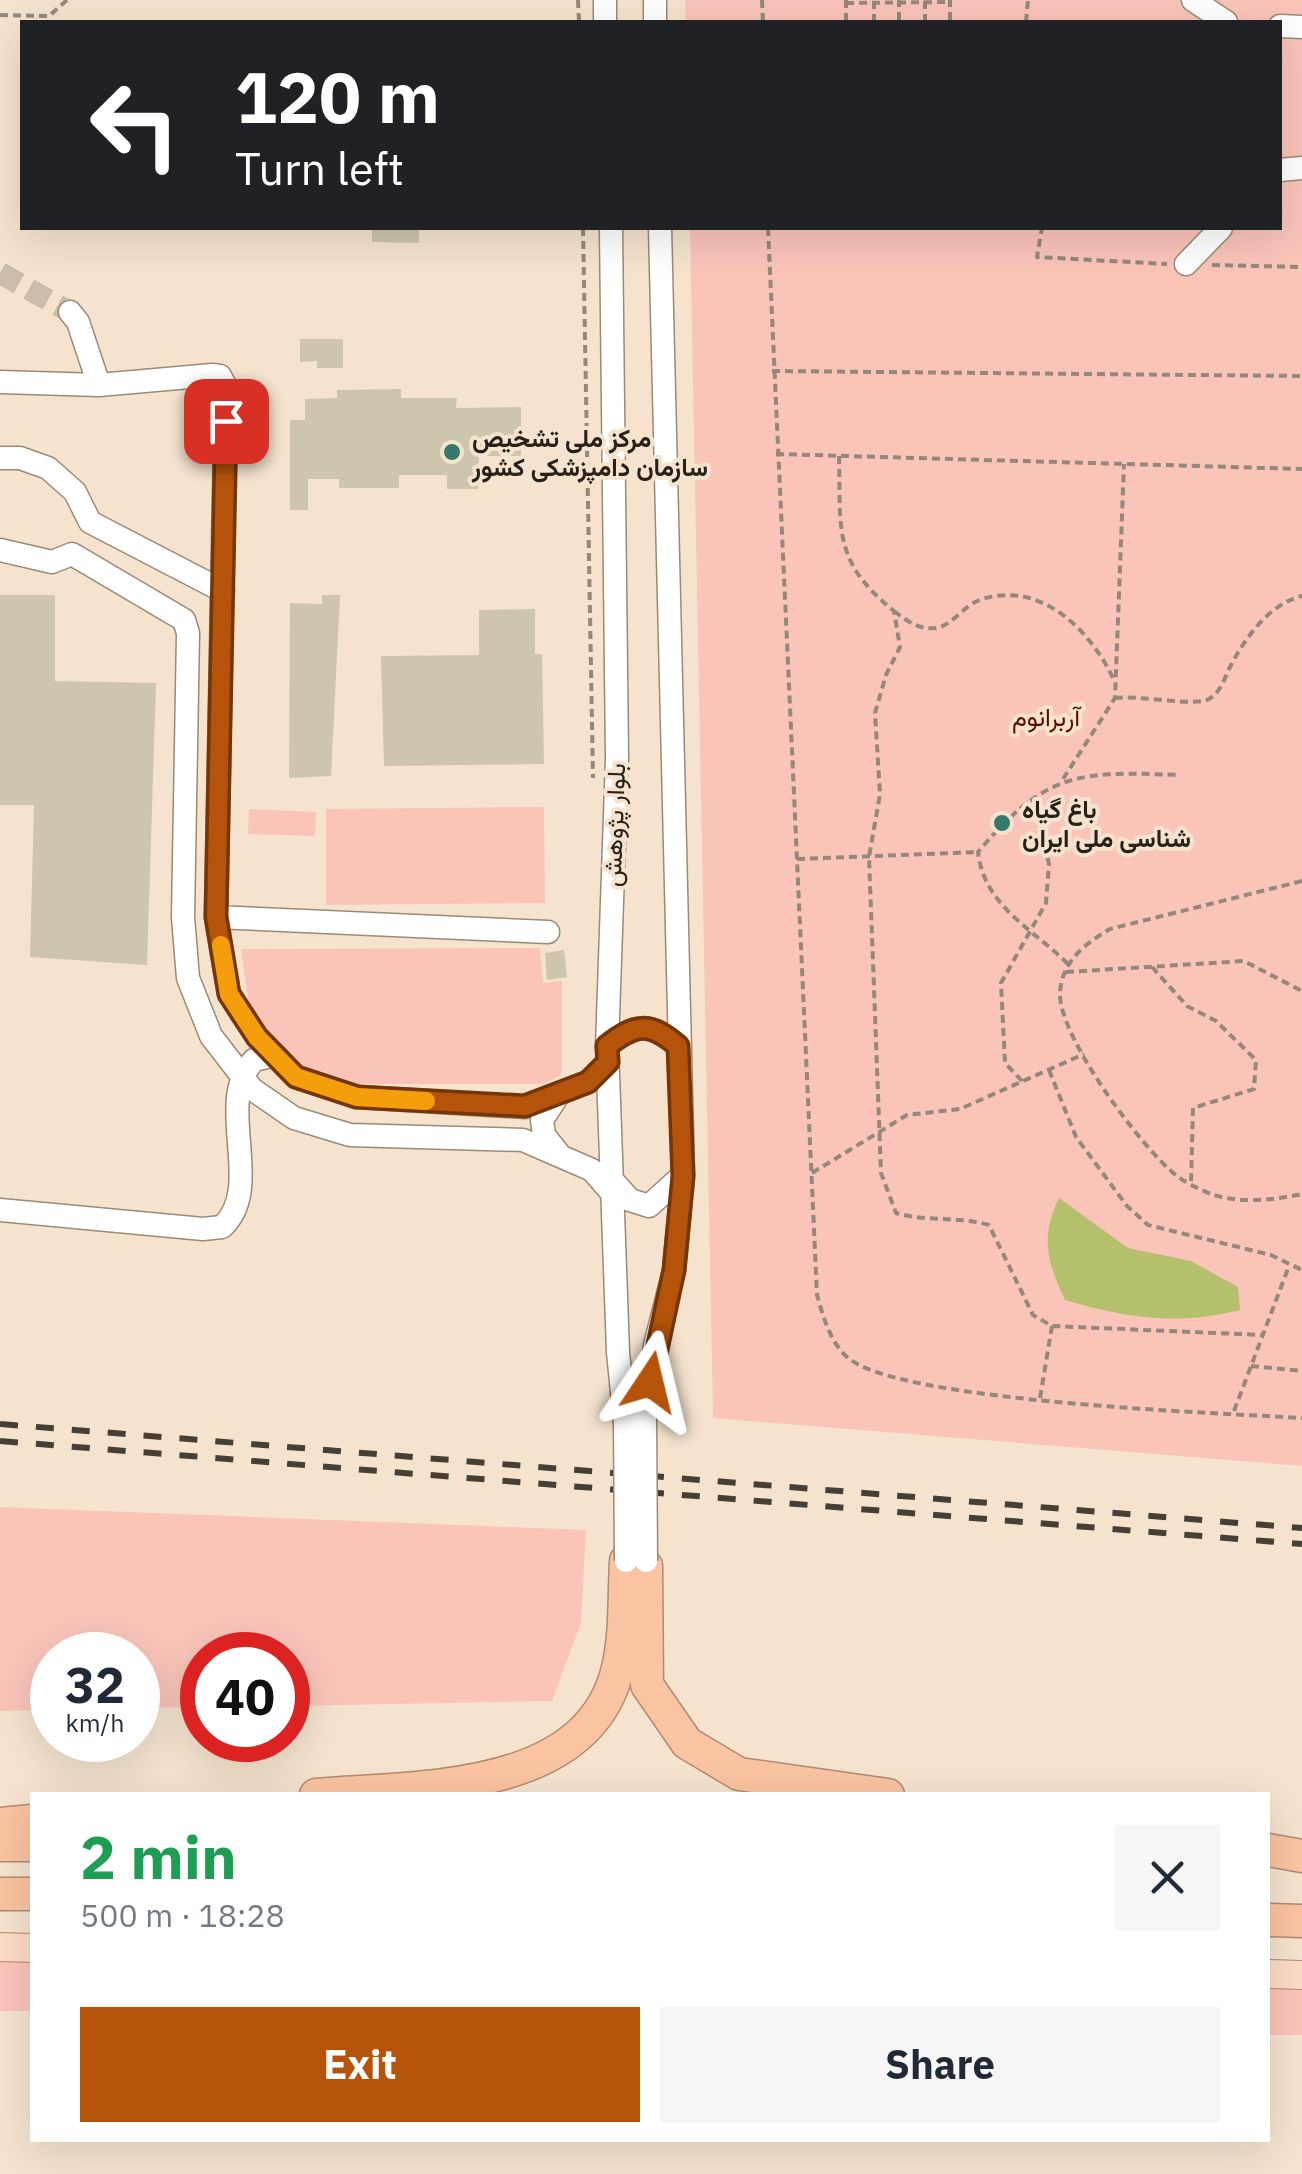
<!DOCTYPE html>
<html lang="en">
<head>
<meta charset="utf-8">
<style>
	body { margin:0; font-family:"IBM Plex Sans",Vazirmatn,sans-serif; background:#f6f6f7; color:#1f2937; height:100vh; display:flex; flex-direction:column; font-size:38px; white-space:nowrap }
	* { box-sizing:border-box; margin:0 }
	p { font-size:32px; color:#747a83 }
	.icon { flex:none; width:55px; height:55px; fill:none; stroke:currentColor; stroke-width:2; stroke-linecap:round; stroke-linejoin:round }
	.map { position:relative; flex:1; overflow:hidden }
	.panel { position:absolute; left:30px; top:1792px; width:1240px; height:350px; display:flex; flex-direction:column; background:#fff; border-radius:0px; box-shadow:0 10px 40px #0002 }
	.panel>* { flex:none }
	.top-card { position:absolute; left:20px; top:20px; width:1262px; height:210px; border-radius:0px; box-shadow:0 10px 40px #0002; background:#202124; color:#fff; overflow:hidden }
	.speed { position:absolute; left:30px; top:1632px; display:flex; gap:20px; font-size:50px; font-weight:700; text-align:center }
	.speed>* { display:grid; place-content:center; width:130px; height:130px; border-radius:50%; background:#fff; box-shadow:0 10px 40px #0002; line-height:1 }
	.speed small { font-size:25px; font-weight:400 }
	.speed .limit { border:15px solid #d22; background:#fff; color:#111 }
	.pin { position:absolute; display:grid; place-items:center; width:85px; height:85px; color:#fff; margin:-42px; border-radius:20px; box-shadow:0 5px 15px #0006 }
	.me { position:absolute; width:110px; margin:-55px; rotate:10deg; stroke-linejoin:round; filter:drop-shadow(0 0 8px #0008) }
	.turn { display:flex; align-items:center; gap:35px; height:210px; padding:0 50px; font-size:45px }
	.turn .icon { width:130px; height:130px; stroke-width:2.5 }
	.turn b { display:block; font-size:70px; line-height:85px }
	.round { display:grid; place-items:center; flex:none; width:105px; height:105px; border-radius:0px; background:#f6f6f7 }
	.head { display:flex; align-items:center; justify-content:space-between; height:170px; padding:0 50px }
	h1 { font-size:60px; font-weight:700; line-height:75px; color:#1e9e55 }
	.primary-button { display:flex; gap:20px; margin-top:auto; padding:20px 50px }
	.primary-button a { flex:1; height:115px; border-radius:0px; background:#b45309; color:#fff; font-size:40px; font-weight:700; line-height:115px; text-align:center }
	.primary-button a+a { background:#f6f6f7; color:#1f2937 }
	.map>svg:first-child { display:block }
	.green { fill:#fac4b9 }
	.water { fill:#b4c06b }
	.building { fill:#cdc6ad }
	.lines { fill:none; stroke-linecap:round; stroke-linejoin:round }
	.minor-tunnel { stroke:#ccbcaa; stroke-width:22; stroke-dasharray:22 11; stroke-linecap:butt }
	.minor-casing { stroke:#9a8a76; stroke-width:25 }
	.major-casing { stroke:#b08a71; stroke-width:30 }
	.highway-casing { stroke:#b08a71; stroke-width:35 }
	.path { stroke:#95887a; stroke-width:4; stroke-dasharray:8 5; stroke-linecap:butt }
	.minor { stroke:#fff; stroke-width:22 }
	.major { stroke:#fcdbc7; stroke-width:28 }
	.highway { stroke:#fac3a1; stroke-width:32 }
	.rail { stroke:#463f35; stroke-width:6; stroke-dasharray:18 18; stroke-linecap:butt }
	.minor-bridge-casing { stroke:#9a8a76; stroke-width:25; stroke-linecap:butt }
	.minor-bridge { stroke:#fff; stroke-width:22 }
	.route-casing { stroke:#753606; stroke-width:25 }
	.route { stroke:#b45309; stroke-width:18 }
	.slow { stroke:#f59e0b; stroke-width:18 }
	.poi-dot { fill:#36796c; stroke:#f5e3ce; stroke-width:4 }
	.labels { text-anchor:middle; stroke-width:8; stroke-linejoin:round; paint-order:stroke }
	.poi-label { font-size:25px; font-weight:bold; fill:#272119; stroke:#f5e3ce; text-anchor:start }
	.park-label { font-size:25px; fill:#5b0c02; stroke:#f5e3ce }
	.street-label { font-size:25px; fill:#272119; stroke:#f5e3ce }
</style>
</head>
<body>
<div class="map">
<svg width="1302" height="2174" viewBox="0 0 1302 2174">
	<rect width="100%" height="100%" fill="#f5e3ce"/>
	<!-- green -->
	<path class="green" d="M685,0H1302V1466L713,1418L690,228H1280V22H686Z
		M544,807L545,903L326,905V809Z
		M249,809L316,812L315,836L248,834Z
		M540,948L543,983L562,981V1070L560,1076L542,1084H349L311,1074L262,1029L249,1006L241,949Z
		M0,1507L586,1530L581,1623L552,1701L288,1706V1655H202V1707L138,1708V1655H52V1710L0,1711Z
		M0,1958H32V2011H0Z
		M1268,1986L1302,1987V2035H1268Z"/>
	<!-- water -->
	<path class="water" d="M1059,1198L1128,1248L1191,1261L1238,1287L1240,1310C1178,1326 1126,1318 1065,1300C1047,1262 1040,1237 1059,1198Z"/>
	<!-- building -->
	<path class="building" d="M372,228H419V243L372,242Z
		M300,339H343V368H317V361L300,362Z
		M401,389V398H457L456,408L521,407V456H479L478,489H447V475H399V488H339V479H308V510H290V420H305V399L337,398V390Z
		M0,595H55V681L156,683L147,965L30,957L34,805H0Z
		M322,595H340L331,776L289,778L290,603L322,604Z
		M535,609V654H542L544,764L384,766L381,656L479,655V610Z
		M564,950L567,977L547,980L545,953Z"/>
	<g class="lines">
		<!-- minor-tunnel -->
		<path class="minor-tunnel" d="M0,273L70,312"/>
		<!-- minor casing -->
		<g class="minor-casing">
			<path id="minor" d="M605,0V22
				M655,0V22
				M1193,0L1226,22
				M1280,26L1302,27
				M1280,170L1302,168
				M611,228L617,758L607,1046L618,1352L625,1422
				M1186,264L1221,228
				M70,312L78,322L99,385
				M0,382L99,385L212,375L220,376L226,387L216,917L229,994L257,1037L296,1077L357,1097L525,1107L588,1082L608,1062
				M0,458H20L48,468L75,492L90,522L223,591
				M0,550L52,562L72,554L184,620L188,633L183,917L188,978L211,1036L252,1089L294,1118L350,1135L523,1140L592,1170L612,1193
				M216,917L548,932
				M607,1046C636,1023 650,1022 678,1046
				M559,1154L544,1135L542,1120L559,1094
				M611,1179L630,1200L649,1206L683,1175
				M0,1210L203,1229L222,1227C266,1187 213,1103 254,1060L275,1055
				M645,1418L655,1345L674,1271L683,1175L660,228"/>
		</g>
		<!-- major casing -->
		<g class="major-casing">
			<path id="major" d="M0,1947L32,1948
				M1268,1974L1302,1975"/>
		</g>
		<!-- highway casing -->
		<g class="highway-casing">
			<path id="highway" d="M646,1566L647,1685L687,1743L739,1774L888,1795
				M316,1795C417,1786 588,1795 618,1668C626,1635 624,1595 626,1561
				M0,1824L32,1821
				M0,1845H32
				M1268,1850L1302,1856
				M0,1894H32
				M1268,1920L1302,1921"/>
		</g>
		<!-- path -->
		<path class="path" d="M578,0L579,22
			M762,0L763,22
			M846,0V22
			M846,3L950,2
			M0,15L49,16L67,0
			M899,20V0
			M950,20V0
			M846,22H950
			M874,22V0
			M925,22V0
			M1026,22L1028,0
			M583,228L593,778
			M768,228L817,1295C823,1316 830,1342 847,1357C896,1402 1221,1413 1302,1418
			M897,228H1042L1037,257L1167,264
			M1212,265L1302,267
			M772,371L1302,376
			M776,454L1302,469
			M839,456C841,530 832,561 894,611L900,647L886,675L875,713L880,794L869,857L881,1173L896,1213C927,1222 958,1216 989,1225L1033,1315L1052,1326L1263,1335
			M894,611C907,621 919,630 936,628C952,626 964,605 980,600C1040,579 1090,630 1113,678
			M1115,698C1140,695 1195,707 1209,699C1221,692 1224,679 1230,667C1245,638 1269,604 1302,596
			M1063,779L1115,698L1124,464
			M797,859L978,852
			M1302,881L1110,929C1086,943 1062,961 1060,992C1057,1035 1143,1150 1177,1176C1186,1183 1201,1190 1211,1194C1240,1204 1273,1200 1302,1194
			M1068,964C1032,928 984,906 978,852C1046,772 1077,771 1179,775
			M1152,967L1187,1006L1216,1021L1256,1060L1254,1089L1193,1108L1191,1184
			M1066,972L1244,961L1302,991
			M1049,1070L1076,1137L1127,1206L1148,1225L1271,1255L1302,1270
			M1022,1081L1005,1063L1001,983L1046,903L1049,864L1040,826L1026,802
			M812,1173L907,1115L960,1109L1084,1054
			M1251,1366L1302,1371
			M1040,1398L1052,1326
			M1234,1411L1289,1266"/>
		<!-- minor -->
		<use href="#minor" class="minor"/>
		<!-- major -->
		<use href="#major" class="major"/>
		<!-- highway -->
		<use href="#highway" class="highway"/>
		<!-- rail -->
		<path class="rail" d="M0,1424L1302,1528
			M0,1441L1302,1544"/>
		<!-- minor-bridge casing -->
		<g class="minor-bridge-casing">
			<path id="minor-bridge" d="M645,1418L646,1561
				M625,1422L626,1561"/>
		</g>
		<!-- minor-bridge -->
		<use href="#minor-bridge" class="minor-bridge"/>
	</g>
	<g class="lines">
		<!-- route casing -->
		<g class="route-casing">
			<path id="route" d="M226,421L216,917L229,994L257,1037L296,1077L357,1097L525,1106L588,1082L608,1062L607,1046C636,1023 650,1022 678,1046L683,1176L674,1270L650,1382"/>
		</g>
		<!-- route -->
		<use href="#route" class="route"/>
		<!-- slow -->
		<path class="slow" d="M221,945L229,994L257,1037L296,1077L357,1097L426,1101"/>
	</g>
	<!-- markers -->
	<g class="poi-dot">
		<circle cx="452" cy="452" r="10"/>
		<circle cx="1002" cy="823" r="10"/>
	</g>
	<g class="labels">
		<!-- poi labels -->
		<g class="poi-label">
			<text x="472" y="447">مرکز ملی تشخیص<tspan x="472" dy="29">سازمان دامپزشکی کشور</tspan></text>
			<text x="1022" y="818">باغ گیاه‌<tspan x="1022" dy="29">شناسی ملی ایران</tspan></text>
		</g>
		<!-- park labels -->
		<g class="park-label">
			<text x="1046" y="726">آربرانوم</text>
		</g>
		<!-- street labels -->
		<g class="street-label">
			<text transform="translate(614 825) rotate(-88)" y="9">بلوار پژوهش</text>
		</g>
	</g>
</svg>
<div class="speed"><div>32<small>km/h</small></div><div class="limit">40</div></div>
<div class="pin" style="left:226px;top:421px;background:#d93025"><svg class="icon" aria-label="arrive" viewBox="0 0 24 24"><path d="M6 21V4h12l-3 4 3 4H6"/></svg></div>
<svg class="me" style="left:650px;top:1382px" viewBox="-20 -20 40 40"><path d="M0-17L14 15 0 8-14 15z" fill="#b45309" stroke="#fff" stroke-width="4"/></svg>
<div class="top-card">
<div class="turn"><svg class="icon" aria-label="left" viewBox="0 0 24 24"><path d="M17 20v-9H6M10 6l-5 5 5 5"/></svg><div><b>120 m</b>Turn left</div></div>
</div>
<section class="panel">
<div class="head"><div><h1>2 min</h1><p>500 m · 18:28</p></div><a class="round"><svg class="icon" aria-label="close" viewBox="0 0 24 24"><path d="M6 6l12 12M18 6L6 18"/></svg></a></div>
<div class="primary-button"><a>Exit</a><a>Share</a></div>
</section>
</div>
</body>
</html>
